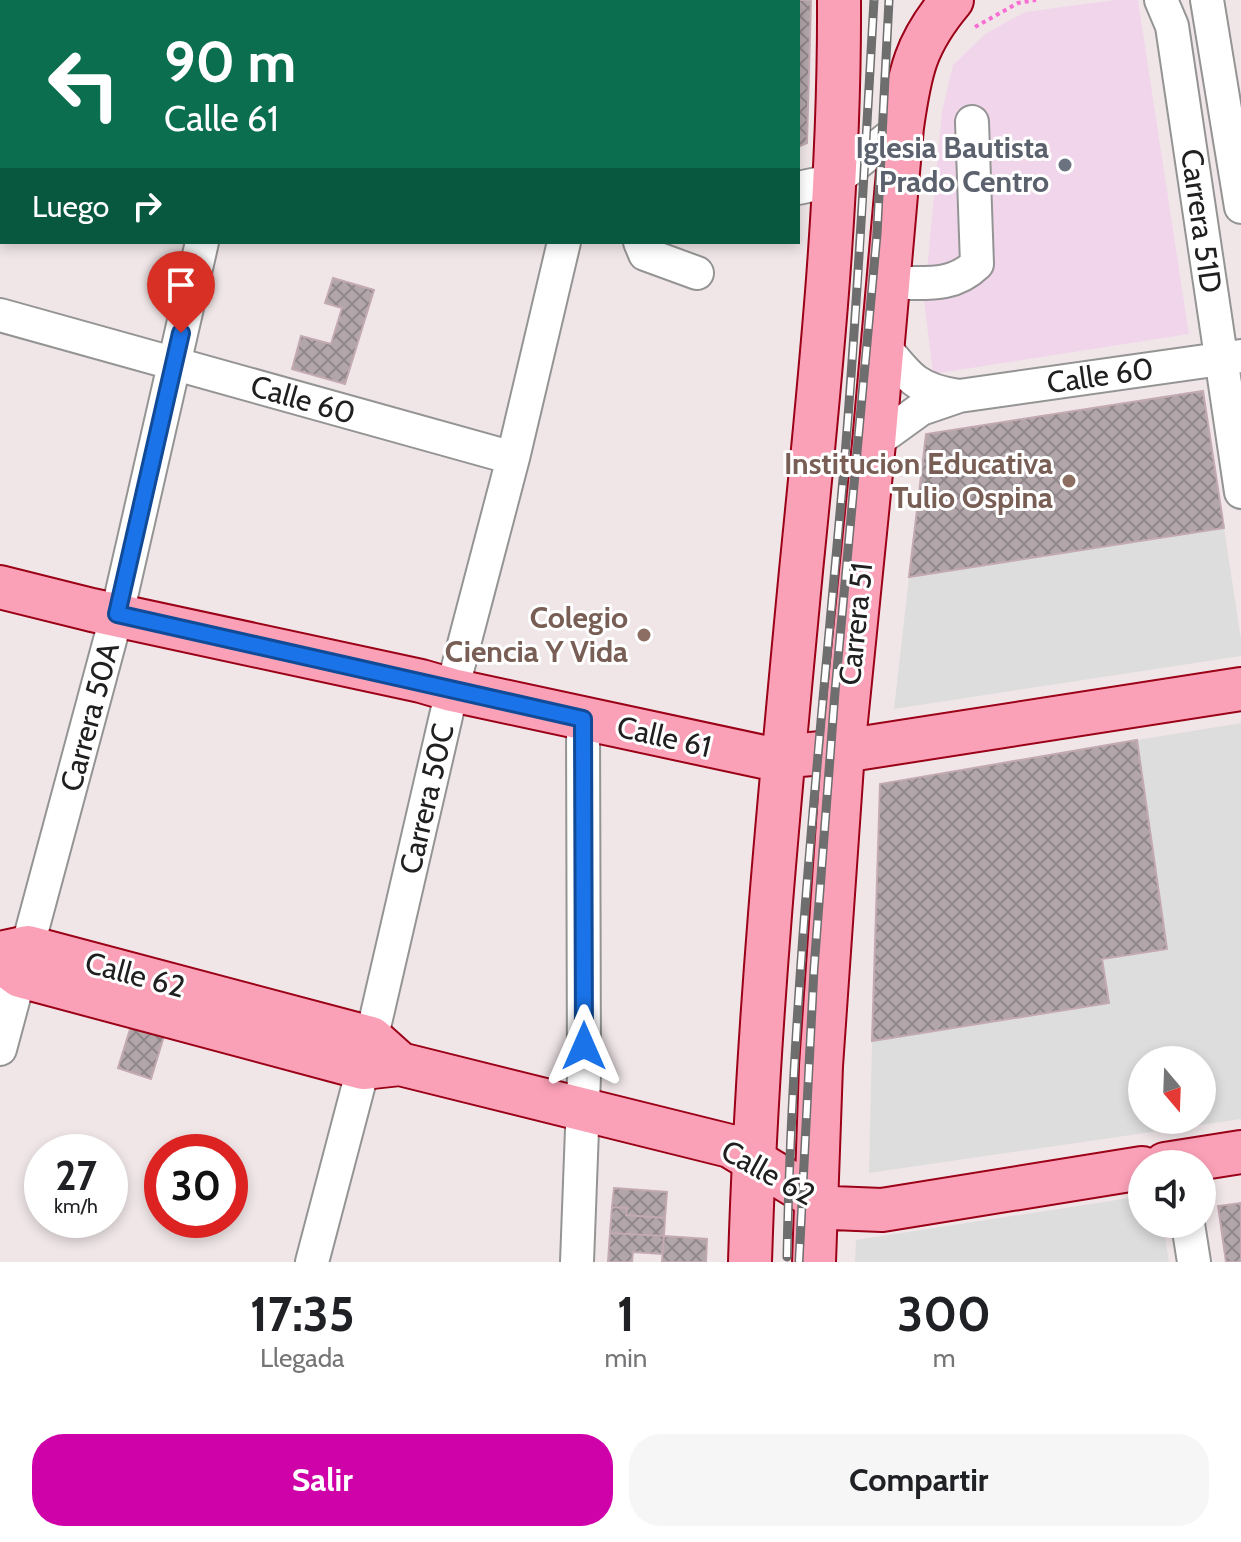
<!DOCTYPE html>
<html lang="es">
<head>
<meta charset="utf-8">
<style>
	body { margin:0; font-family:Cabin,sans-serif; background:#f6f6f6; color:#202124; height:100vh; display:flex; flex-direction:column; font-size:30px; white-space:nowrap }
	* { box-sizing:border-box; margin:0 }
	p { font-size:26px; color:#757577 }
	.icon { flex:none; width:44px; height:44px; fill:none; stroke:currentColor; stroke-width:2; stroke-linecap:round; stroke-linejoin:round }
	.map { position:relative; height:1262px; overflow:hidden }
	.drawer { display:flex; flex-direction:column; background:#fff; flex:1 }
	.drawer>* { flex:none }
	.guide { position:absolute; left:0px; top:0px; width:800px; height:244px; box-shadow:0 4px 12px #0003; background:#0b6e4f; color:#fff; overflow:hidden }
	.needle { width:52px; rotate:161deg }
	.buttons { position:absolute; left:1128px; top:1046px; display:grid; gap:16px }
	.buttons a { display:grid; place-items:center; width:88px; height:88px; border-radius:50%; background:#fff; box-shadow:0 4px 12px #0003; font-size:40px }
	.speed { position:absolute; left:24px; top:1134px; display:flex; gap:16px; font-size:40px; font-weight:700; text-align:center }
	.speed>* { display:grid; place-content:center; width:104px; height:104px; border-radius:50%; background:#fff; box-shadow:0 4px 12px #0003; line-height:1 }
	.speed small { font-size:20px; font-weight:400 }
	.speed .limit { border:12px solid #d22; background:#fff; color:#111 }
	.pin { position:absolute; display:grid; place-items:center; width:68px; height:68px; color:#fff; margin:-82px -34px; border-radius:50% 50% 50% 0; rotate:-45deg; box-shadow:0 0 8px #0007 }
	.pin .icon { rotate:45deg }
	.me { position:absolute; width:88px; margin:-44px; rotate:0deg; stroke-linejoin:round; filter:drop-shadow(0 0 6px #0008) }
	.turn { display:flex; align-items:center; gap:28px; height:168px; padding:0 32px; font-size:36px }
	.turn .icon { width:104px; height:104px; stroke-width:2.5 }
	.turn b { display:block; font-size:56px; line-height:68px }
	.then { display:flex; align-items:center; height:76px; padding:0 32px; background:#0003; gap:16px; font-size:30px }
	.eta { display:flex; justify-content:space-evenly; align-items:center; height:136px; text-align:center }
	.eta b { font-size:48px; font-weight:800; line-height:56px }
	.button { display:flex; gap:16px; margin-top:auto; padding:16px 32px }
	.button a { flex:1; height:92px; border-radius:32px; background:#ce02a8; color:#fff; font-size:32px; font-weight:800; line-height:92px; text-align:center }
	.button a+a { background:#f6f6f6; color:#202124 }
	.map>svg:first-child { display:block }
	.residential { fill:#deddde; fill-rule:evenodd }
	.commercial { fill:#f1d6eb }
	.building { fill:url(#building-cross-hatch); stroke:#c2a9b2; stroke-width:2 }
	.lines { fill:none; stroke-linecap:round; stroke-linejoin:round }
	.minor-casing { stroke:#949494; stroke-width:36 }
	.major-casing { stroke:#9b0117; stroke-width:46 }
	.path { stroke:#f96fd1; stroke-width:4; stroke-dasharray:4 4; stroke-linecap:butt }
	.minor { stroke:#fff; stroke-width:32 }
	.major { stroke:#fba1b7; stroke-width:42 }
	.rail-casing { stroke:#6e6e6e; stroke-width:9 }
	.rail { stroke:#fff; stroke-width:6; stroke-dasharray:18; stroke-linecap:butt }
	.route-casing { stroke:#114b97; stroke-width:20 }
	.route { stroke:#1a73e8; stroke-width:14 }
	.worship-dot { fill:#6b7280; stroke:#fff; stroke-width:3 }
	.education-dot { fill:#8d6e63; stroke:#fff; stroke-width:3 }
	.labels { text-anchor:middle; stroke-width:6; stroke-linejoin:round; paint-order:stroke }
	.worship-label { font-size:30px; font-weight:bold; fill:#5b616d; stroke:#fff; text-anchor:end }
	.street-label { font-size:30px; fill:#202020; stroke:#fff }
	.education-label { font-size:30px; font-weight:bold; fill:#785e54; stroke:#fff; text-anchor:end }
</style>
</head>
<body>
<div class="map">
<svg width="1241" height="1262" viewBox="0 0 1241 1262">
	<defs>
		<pattern id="building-cross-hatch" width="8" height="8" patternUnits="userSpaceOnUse" patternTransform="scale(2)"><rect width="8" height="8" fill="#b2a6aa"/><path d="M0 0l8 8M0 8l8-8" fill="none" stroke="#90878a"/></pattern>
	</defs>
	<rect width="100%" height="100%" fill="#f0e6e8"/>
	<!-- residential -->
	<path class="residential" d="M1224,528L1241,639V656L894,709L909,577Z
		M1241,723V1119L869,1173L872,1041L1109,1003L1102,959L1167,949L1137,740ZM1142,1060H1202V1120H1142Z
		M1142,1196V1224H1163L1169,1262H855L856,1240Z"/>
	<!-- commercial -->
	<path class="commercial" d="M1115,0H1138L1189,334L933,374L924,301L942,111L953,65L985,34L1025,12Z"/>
	<!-- building -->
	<path class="building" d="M644,0H811L807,143L798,147V2H644Z
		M333,278L374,290L345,384L292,369L301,336L331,344L342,308L325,303Z
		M1203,391L1224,528L909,577L926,434Z
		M1137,740L1167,949L1102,959L1109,1003L872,1041L880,784Z
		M131,1026L164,1036L151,1079L118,1068Z
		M614,1188L667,1192L665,1218L626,1215L627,1208L612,1207Z
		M1241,1203V1262H1226L1218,1206Z
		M612,1207L627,1208L626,1215L665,1218L664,1236L610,1233Z
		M610,1233L664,1236L662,1254L633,1252L632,1262H608Z
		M664,1236L707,1239L706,1262H662Z"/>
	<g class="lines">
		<!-- minor casing -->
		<g class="minor-casing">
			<path id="minor" d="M128,0L135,2
				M1161,0L1172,26L1241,492
				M1207,0L1241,207
				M256,2L257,0
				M455,2V0
				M617,2L618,0
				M798,188L836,180L902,127
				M640,242L645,254L697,273
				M889,283C923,282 951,289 977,264L972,122
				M0,315L513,458
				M883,345C908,377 917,390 959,396
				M874,443L921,409L959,396L1241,356
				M0,1049L117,614L202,242
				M1188,1224L1194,1262
				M312,1262L375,1023L452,690L513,458L564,242
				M577,1262L584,1076L583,719"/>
		</g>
		<!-- major casing -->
		<g class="major-casing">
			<path id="major" d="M0,587L92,610L421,681L452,690L768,758L843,751L1241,689
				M0,953L28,947L371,1038L400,1064
				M0,961L20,976L363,1068L400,1064L730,1146L832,1208L882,1210L1142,1168
				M1165,1164L1241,1152
				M750,1262C757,1031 779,801 801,571C820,381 840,191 839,0
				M814,1262L821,1066L843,751L874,443L902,127C910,71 915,44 952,0"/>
		</g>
		<!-- path -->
		<path class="path" d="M975,27L1018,3L1036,0"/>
		<!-- minor -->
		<use href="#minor" class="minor"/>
		<!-- major -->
		<use href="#major" class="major"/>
		<!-- rail casing -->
		<g class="rail-casing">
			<path id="rail" d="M787,1257C792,993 821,730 844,468C857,312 865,156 874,0
				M799,1262L814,969L835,692L877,234L889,0"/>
		</g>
		<!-- rail -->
		<use href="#rail" class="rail"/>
	</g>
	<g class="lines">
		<!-- route casing -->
		<g class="route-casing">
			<path id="route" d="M181,333L117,614L583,719L584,1046"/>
		</g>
		<!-- route -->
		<use href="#route" class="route"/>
	</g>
	<!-- markers -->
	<circle class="worship-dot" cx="1065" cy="165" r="8"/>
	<g class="education-dot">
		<circle cx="1069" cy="481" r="8"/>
		<circle cx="644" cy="635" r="8"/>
	</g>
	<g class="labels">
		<!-- worship labels -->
		<g class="worship-label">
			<text x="1049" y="158">Iglesia Bautista<tspan x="1049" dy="34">Prado Centro</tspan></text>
		</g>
		<!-- street labels -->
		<g class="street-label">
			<text transform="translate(1201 221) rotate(82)" y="10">Carrera 51D</text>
			<text transform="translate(1100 376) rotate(-8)" y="10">Calle 60</text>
			<text transform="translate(303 400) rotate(16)" y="10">Calle 60</text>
			<text transform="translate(856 624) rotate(-84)" y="10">Carrera 51</text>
			<text transform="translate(90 717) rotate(-75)" y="10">Carrera 50A</text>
			<text transform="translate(664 737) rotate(13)" y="10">Calle 61</text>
			<text transform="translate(427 799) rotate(-77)" y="10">Carrera 50C</text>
			<text transform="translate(135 975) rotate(15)" y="10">Calle 62</text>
			<text transform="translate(768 1173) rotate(29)" y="10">Calle 62</text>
		</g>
		<!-- education labels -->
		<g class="education-label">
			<text x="1053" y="474">Institucion Educativa<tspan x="1053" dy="34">Tulio Ospina</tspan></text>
			<text x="628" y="628">Colegio<tspan x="628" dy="34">Ciencia Y Vida</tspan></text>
		</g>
	</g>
</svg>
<div class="buttons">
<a><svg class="needle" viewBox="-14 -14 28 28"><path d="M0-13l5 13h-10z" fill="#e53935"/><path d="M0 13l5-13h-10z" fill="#757577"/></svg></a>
<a><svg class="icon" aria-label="sound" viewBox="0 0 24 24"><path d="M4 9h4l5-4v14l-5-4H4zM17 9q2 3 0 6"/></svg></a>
</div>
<div class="speed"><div>27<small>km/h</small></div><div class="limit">30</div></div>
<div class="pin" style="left:181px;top:333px;background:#d93025"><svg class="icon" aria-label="arrive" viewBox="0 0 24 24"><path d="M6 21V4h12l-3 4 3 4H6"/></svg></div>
<svg class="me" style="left:584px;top:1046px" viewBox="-20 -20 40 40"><path d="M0-17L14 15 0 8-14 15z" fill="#1a73e8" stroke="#fff" stroke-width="4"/></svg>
<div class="guide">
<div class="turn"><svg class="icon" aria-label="left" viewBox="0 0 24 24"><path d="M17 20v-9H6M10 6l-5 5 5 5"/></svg><div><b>90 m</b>Calle 61</div></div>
<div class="then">Luego<svg class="icon" aria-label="right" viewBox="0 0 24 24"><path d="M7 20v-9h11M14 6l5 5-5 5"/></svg></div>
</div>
</div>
<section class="drawer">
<div class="eta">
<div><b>17:35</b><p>Llegada</p></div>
<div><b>1</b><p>min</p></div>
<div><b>300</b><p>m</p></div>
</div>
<div class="button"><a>Salir</a><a>Compartir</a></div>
</section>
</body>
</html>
